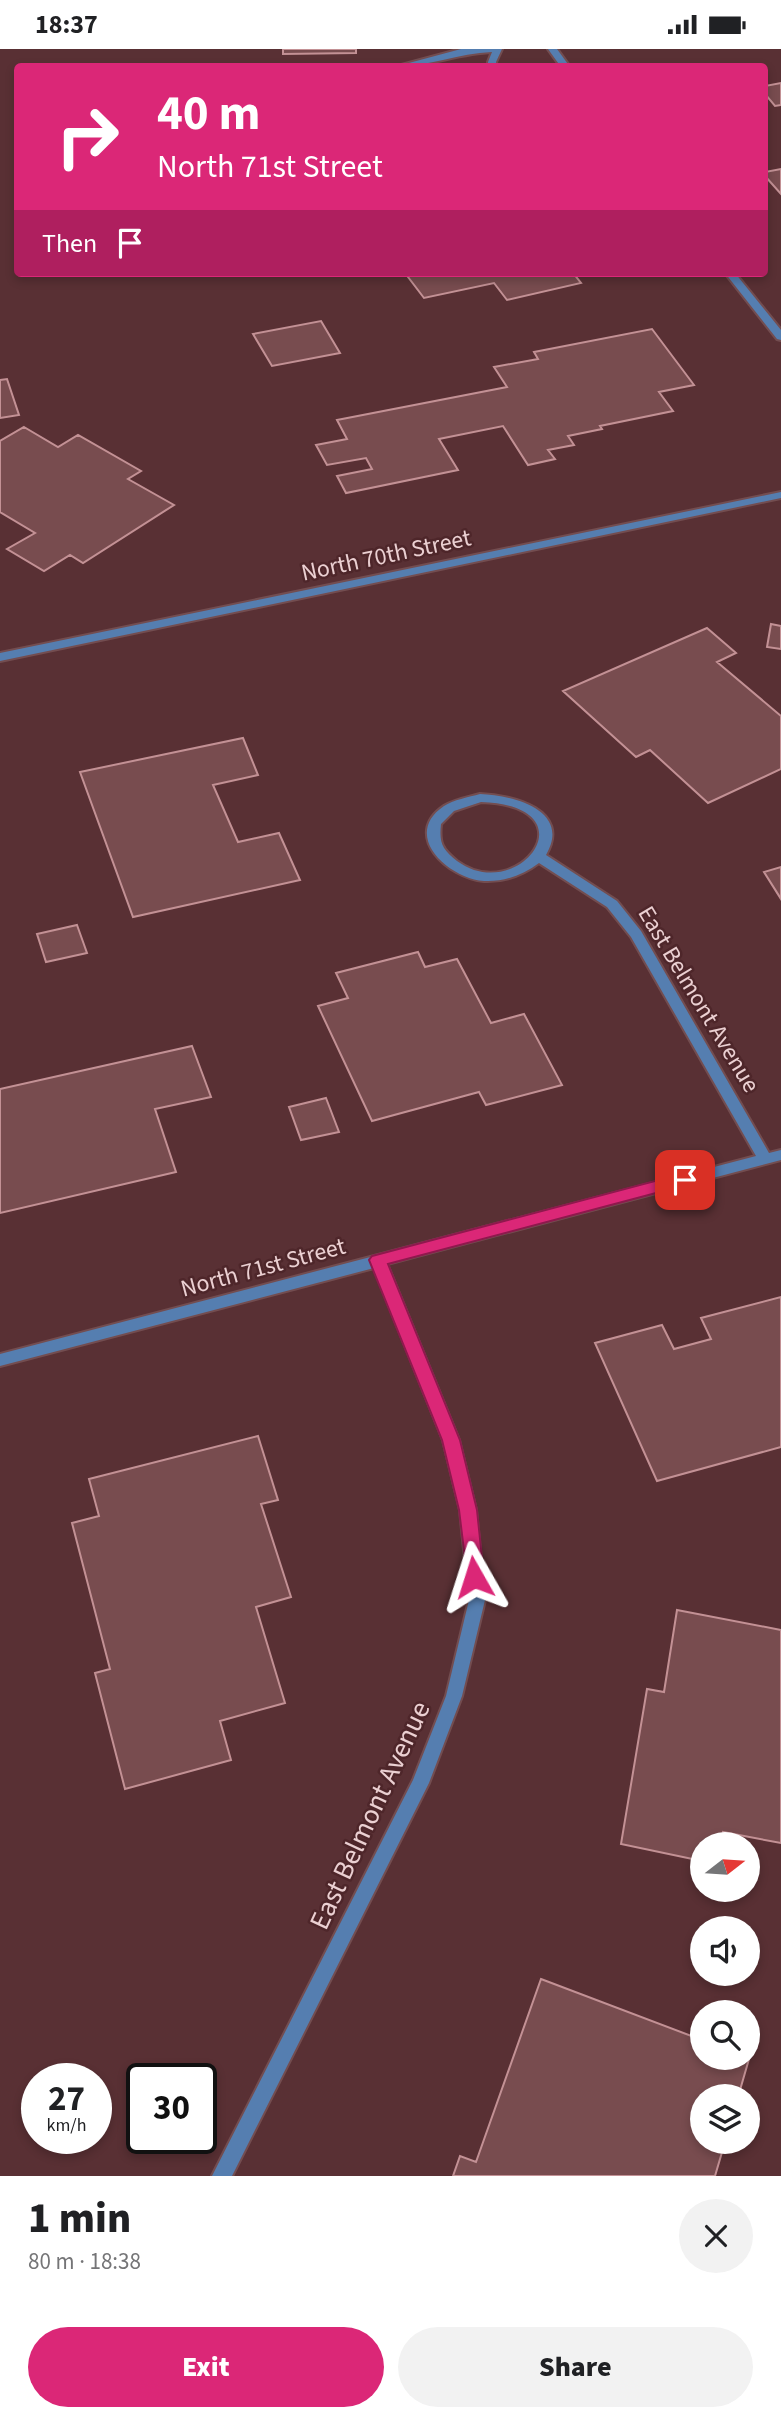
<!DOCTYPE html>
<html lang="en">
<head>
<meta charset="utf-8">
<style>
	body { margin:0; font-family:"Source Sans 3",sans-serif; background:#f2f2f2; color:#202124; height:100vh; display:flex; flex-direction:column; font-size:26px; white-space:nowrap }
	* { box-sizing:border-box; margin:0 }
	p { font-size:23px; color:#757577 }
	.icon { flex:none; width:38px; height:38px; fill:none; stroke:currentColor; stroke-width:2; stroke-linecap:round; stroke-linejoin:round }
	.map { position:relative; height:2127px; overflow:hidden }
	.panel { display:flex; flex-direction:column; background:#fff; flex:1 }
	.panel>* { flex:none }
	.guide { position:absolute; left:14px; top:14px; width:754px; height:214px; border-radius:7px; box-shadow:0 4px 10px #0003; background:#db2777; color:#fff; overflow:hidden }
	.needle { width:46px; rotate:73deg }
	.tools { position:absolute; left:690px; top:1783px; display:grid; gap:14px }
	.tools a { display:grid; place-items:center; width:70px; height:70px; border-radius:50%; background:#fff; box-shadow:0 4px 10px #0003; font-size:35px }
	.speed { position:absolute; left:21px; top:2014px; display:flex; gap:14px; font-size:35px; font-weight:700; text-align:center }
	.speed>* { display:grid; place-content:center; width:91px; height:91px; border-radius:50%; background:#fff; box-shadow:0 4px 10px #0003; line-height:1 }
	.speed small { font-size:18px; font-weight:400 }
	.speed .limit { border:4px solid #111; border-radius:10px; background:#fff; color:#111 }
	.pin { position:absolute; display:grid; place-items:center; width:60px; height:60px; color:#fff; margin:-30px; border-radius:14px; box-shadow:0 4px 10px #0006 }
	.me { position:absolute; width:77px; margin:-38px; rotate:354deg; stroke-linejoin:round; filter:drop-shadow(0 0 5px #0008) }
	.turn { display:flex; align-items:center; gap:24px; height:147px; padding:0 28px; font-size:32px }
	.turn .icon { width:91px; height:91px; stroke-width:2.5 }
	.turn b { display:block; font-size:49px; line-height:60px }
	.then { display:flex; align-items:center; height:66px; padding:0 28px; background:#0003; gap:14px; font-size:26px }
	.round { display:grid; place-items:center; flex:none; width:74px; height:74px; border-radius:37px; background:#f2f2f2 }
	.summary { display:flex; align-items:center; justify-content:space-between; height:119px; padding:0 28px }
	h1 { font-size:42px; font-weight:800; line-height:52px }
	.cta { display:flex; gap:14px; margin-top:auto; padding:14px 28px }
	.cta a { flex:1; height:80px; border-radius:42px; background:#db2777; color:#fff; font-size:28px; font-weight:800; line-height:80px; text-align:center }
	.cta a+a { background:#f2f2f2; color:#202124 }
	.status { display:flex; justify-content:space-between; align-items:center; height:49px; padding:0 35px; background:#fff; direction:ltr }
	.status svg { height:19px; fill:currentColor }
	.map>svg:first-child { display:block }
	.building { fill:#784c4f; stroke:#c39195; stroke-width:2 }
	.lines { fill:none; stroke-linecap:round; stroke-linejoin:round }
	.lane-casing { stroke:#734d50; stroke-width:4 }
	.street-casing { stroke:#734d50; stroke-width:4 }
	.lane { fill:#557eb0; fill-rule:evenodd }
	.street { fill:#557eb0; fill-rule:evenodd }
	.route { fill:#db2777; stroke:#8e194d; stroke-width:2 }
	.labels { text-anchor:middle; stroke-width:5; stroke-linejoin:round; paint-order:stroke }
	.street-label { font-size:24px; fill:#ebd0d2; stroke:#4e262a }
	.near-street-label { font-size:28px; fill:#ebd0d2; stroke:#4e262a }
</style>
</head>
<body>
<div class="status"><b>18:37</b><svg viewBox="0 0 49 12"><path d="M0 12V9h3v3zM5 12V6h3v6zM10 12V3h3v9zM15 12V0h3v12zM26 1h20v11H26zM47 4h2v5h-2z"/></svg></div>
<div class="map">
<svg width="781" height="2127" viewBox="0 0 781 2127">
	<rect width="100%" height="100%" fill="#593034"/>
	<!-- building -->
	<path class="building" d="M283,0H356V4L283,5Z
		M781,34V56L775,57L765,45V37Z
		M781,120V145L765,127V123Z
		M405,224H573L581,234L507,251L494,234L424,249Z
		M321,272L340,304L272,317L253,285Z
		M652,280L694,336L659,343L673,362L600,377L602,380L568,387L574,396L548,401L555,410L528,416L503,377L439,390L458,421L346,444L337,427L372,420L366,409L327,416L316,396L347,390L337,371L507,338L494,318L538,310L534,303Z
		M7,330L19,366L0,369V331Z
		M24,378L58,398L78,386L141,422L128,430L174,456L83,514L70,506L44,522L7,500L35,484L0,463V392Z
		M771,575L781,577V600L767,598Z
		M707,579L736,604L717,613L781,667V720L708,754L650,701L636,708L563,642Z
		M243,689L258,726L213,736L238,793L279,784L300,831L133,868L80,723Z
		M781,818V850L764,823Z
		M77,876L87,904L46,913L37,885Z
		M418,903L425,918L457,910L491,974L524,965L562,1036L486,1056L479,1043L372,1072L318,957L348,949L336,924Z
		M192,997L211,1048L155,1060L176,1123L0,1164V1040Z
		M326,1049L339,1083L301,1091L289,1058Z
		M781,1248V1398L657,1432L595,1294L662,1276L674,1300L711,1290L701,1269Z
		M258,1387L278,1451L261,1455L291,1548L256,1558L285,1654L220,1672L231,1711L125,1740L95,1624L110,1620L72,1474L99,1467L89,1430Z
		M677,1561L781,1581V1794L723,1783L721,1796H702V1812L621,1795L647,1640L664,1643Z
		M541,1930L702,1991V2009L749,2010L738,2048H702V2093H725L715,2127H453L460,2107L476,2113Z"/>
	<g class="lines">
		<!-- lane casing -->
		<g class="lane-casing">
			<path id="lane" d="M461,0H502L496,13L497,18H488V13L492,3C459,4 427,18 394,18Z"/>
		</g>
		<!-- street casing -->
		<g class="street-casing">
			<path id="street" d="M548,0H557L570,18H561Z
				M725,224H735L781,281V291L777,290Z
				M781,443V449L0,612V604Z
				M480,745C513,746 572,761 546,806L617,852L641,882L769,1104L781,1101V1111L387,1215L459,1391L476,1461L485,1551L462,1647L429,1734L232,2127H212L413,1731L446,1647L469,1551L460,1461L443,1391L374,1219L0,1317V1305L756,1107L631,888L607,858L539,814C523,826 504,833 484,832C448,829 401,786 444,757C453,751 469,748 480,745ZM481,753C594,757 518,857 457,812C442,800 439,794 441,775L454,762Z"/>
		</g>
		<!-- lane -->
		<use href="#lane" class="lane"/>
		<!-- street -->
		<use href="#street" class="street"/>
	</g>
	<!-- route -->
	<path class="route" d="M685,1124L693,1131L690,1135L388,1215L460,1391L477,1461L484,1528L481,1534L474,1536L468,1534L459,1461L442,1391L369,1211L372,1207Z"/>
	<g class="labels">
		<!-- street labels -->
		<g class="street-label">
			<text transform="translate(386 506) rotate(-12)" y="8">North 70th Street</text>
			<text transform="translate(699 950) rotate(59)" y="8">East Belmont Avenue</text>
			<text transform="translate(263 1218) rotate(-15)" y="8">North 71st Street</text>
		</g>
		<!-- near-street labels -->
		<g class="near-street-label">
			<text transform="translate(369 1766) rotate(-65)" y="10">East Belmont Avenue</text>
		</g>
	</g>
</svg>
<div class="tools">
<a><svg class="needle" viewBox="-14 -14 28 28"><path d="M0-13l5 13h-10z" fill="#e53935"/><path d="M0 13l5-13h-10z" fill="#757577"/></svg></a>
<a><svg class="icon" aria-label="sound" viewBox="0 0 24 24"><path d="M4 9h4l5-4v14l-5-4H4zM17 9q2 3 0 6"/></svg></a>
<a><svg class="icon" aria-label="search" viewBox="0 0 24 24"><circle cx="10" cy="10" r="6"/><path d="M15 15l6 6"/></svg></a>
<a><svg class="icon" aria-label="layers" viewBox="0 0 24 24"><path d="M12 4l9 5-9 5-9-5zM3 14l9 5 9-5"/></svg></a>
</div>
<div class="speed"><div>27<small>km/h</small></div><div class="limit">30</div></div>
<div class="pin" style="left:685px;top:1131px;background:#d93025"><svg class="icon" aria-label="arrive" viewBox="0 0 24 24"><path d="M6 21V4h12l-3 4 3 4H6"/></svg></div>
<svg class="me" style="left:474px;top:1528px" viewBox="-20 -20 40 40"><path d="M0-17L14 15 0 8-14 15z" fill="#db2777" stroke="#fff" stroke-width="4"/></svg>
<div class="guide">
<div class="turn"><svg class="icon" aria-label="right" viewBox="0 0 24 24"><path d="M7 20v-9h11M14 6l5 5-5 5"/></svg><div><b>40 m</b>North 71st Street</div></div>
<div class="then">Then<svg class="icon" aria-label="arrive" viewBox="0 0 24 24"><path d="M6 21V4h12l-3 4 3 4H6"/></svg></div>
</div>
</div>
<section class="panel">
<div class="summary"><div><h1>1 min</h1><p>80 m · 18:38</p></div><a class="round"><svg class="icon" aria-label="close" viewBox="0 0 24 24"><path d="M6 6l12 12M18 6L6 18"/></svg></a></div>
<div class="cta"><a>Exit</a><a>Share</a></div>
</section>
</body>
</html>
